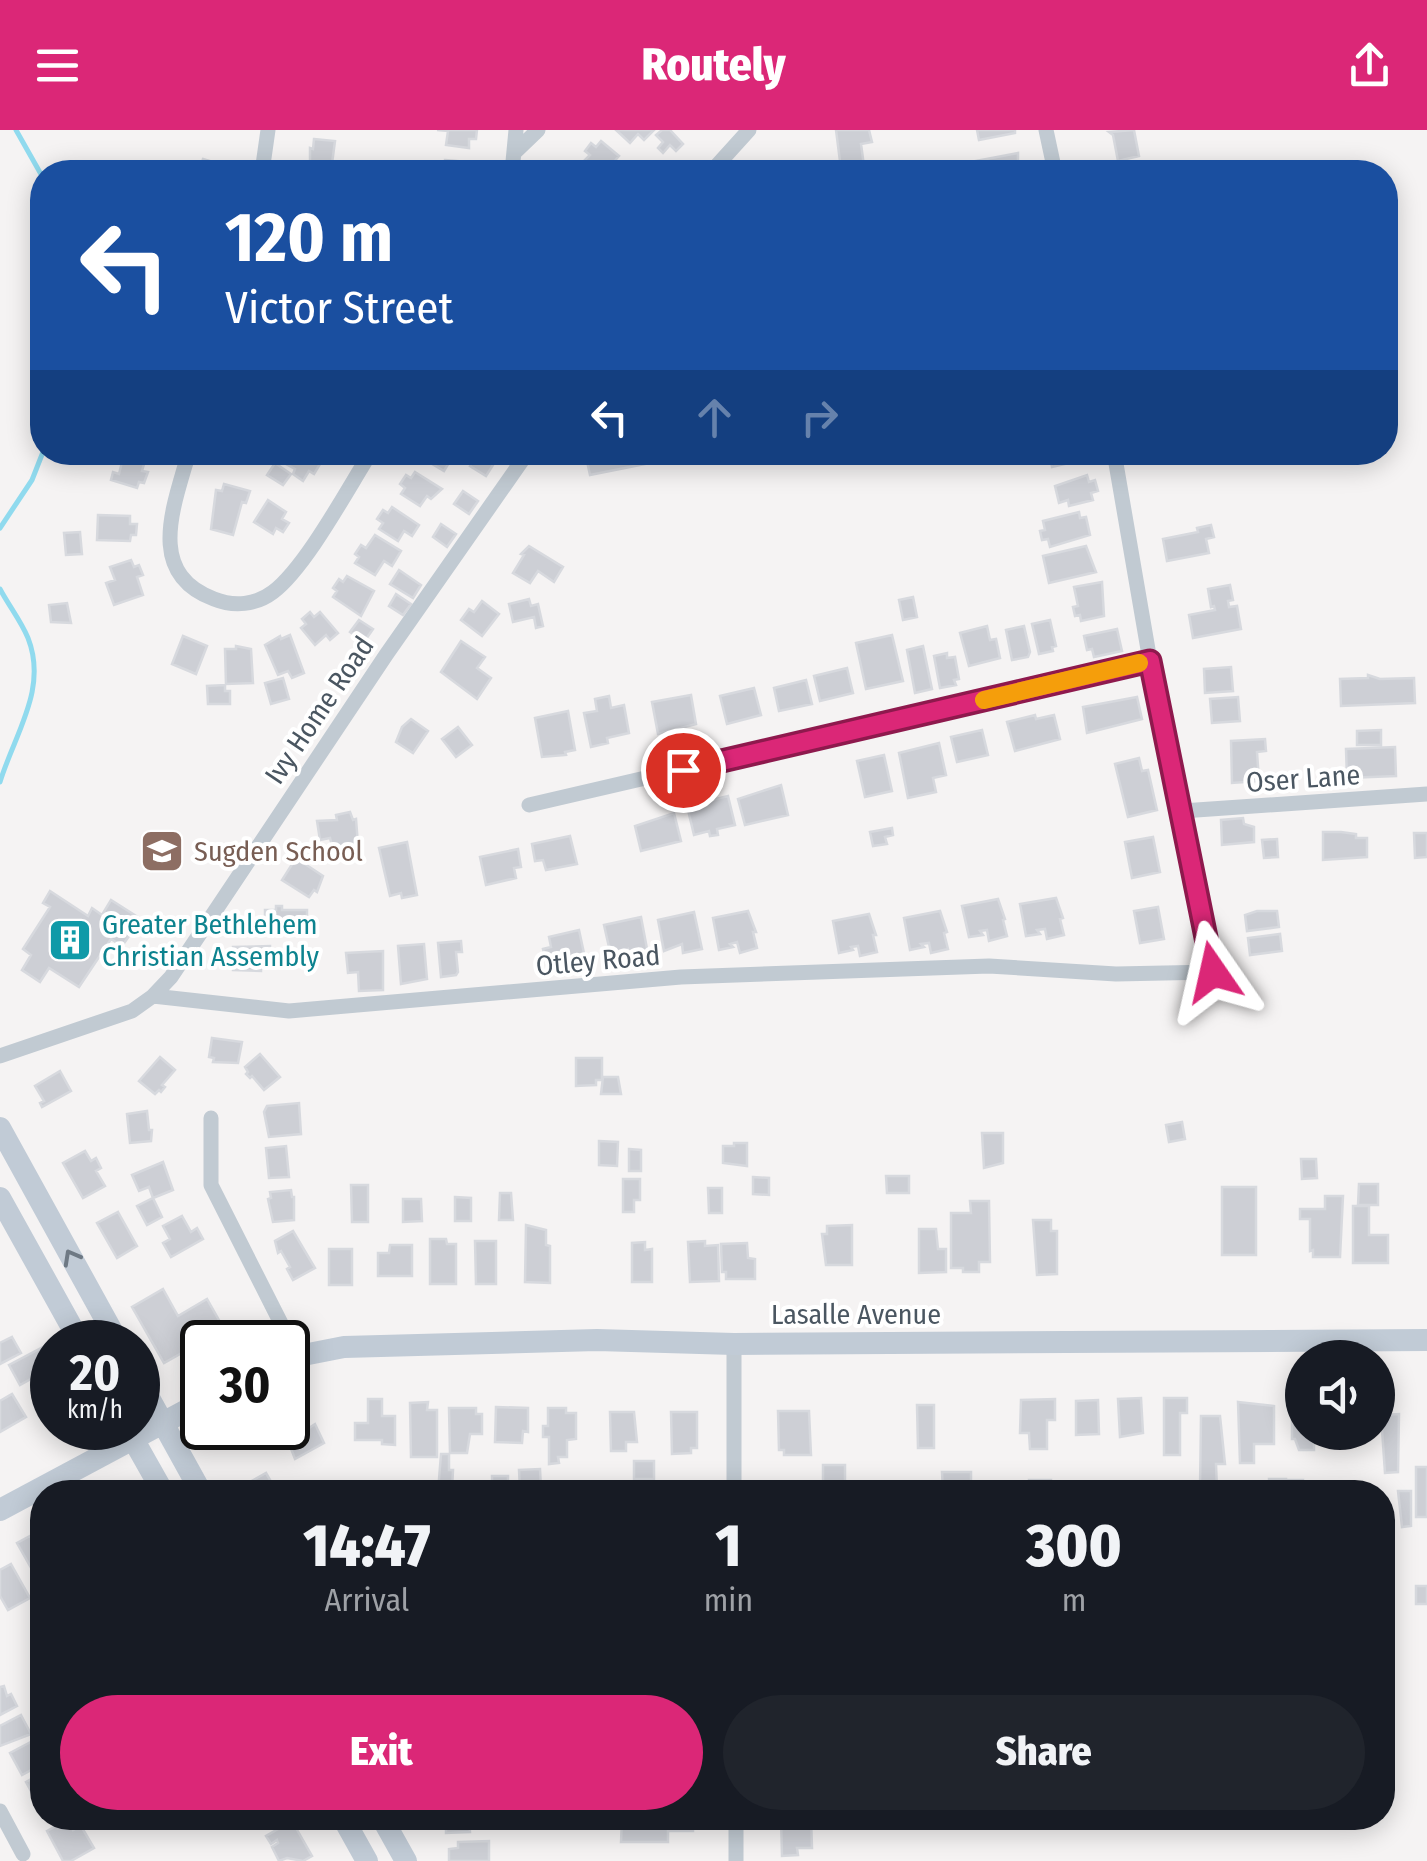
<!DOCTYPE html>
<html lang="en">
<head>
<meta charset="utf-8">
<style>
	body { margin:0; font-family:"Fira Sans Condensed",sans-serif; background:#20242c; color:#f1f3f6; height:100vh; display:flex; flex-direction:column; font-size:38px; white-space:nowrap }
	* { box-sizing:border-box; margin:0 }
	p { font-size:32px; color:#9ea1a6 }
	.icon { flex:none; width:55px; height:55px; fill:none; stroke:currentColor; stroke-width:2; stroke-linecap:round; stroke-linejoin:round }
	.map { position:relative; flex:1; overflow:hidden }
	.details { position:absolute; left:30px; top:1350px; width:1365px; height:350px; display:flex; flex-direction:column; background:#171b24; border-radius:40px; box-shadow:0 5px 25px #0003 }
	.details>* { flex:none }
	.top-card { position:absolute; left:30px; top:30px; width:1368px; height:305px; border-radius:40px; box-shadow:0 5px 25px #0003; background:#1a4fa0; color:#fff; overflow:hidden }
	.controls { position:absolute; left:1285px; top:1210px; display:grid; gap:20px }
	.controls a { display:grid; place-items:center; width:110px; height:110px; border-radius:50%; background:#171b24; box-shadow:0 5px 25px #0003; font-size:50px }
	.speed { position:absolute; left:30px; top:1190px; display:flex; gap:20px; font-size:50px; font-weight:700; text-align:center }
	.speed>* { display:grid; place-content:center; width:130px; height:130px; border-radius:50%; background:#171b24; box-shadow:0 5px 25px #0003; line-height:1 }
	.speed small { font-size:25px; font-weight:400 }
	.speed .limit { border:5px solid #111; border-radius:15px; background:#fff; color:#111 }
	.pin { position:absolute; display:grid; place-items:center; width:85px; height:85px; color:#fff; margin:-42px; border:5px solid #fff; border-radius:50%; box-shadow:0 2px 10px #0007 }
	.me { position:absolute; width:110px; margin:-55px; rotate:349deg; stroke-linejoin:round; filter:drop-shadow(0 0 8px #0008) }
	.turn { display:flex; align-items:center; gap:35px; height:210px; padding:0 30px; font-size:45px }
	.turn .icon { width:130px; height:130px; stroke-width:2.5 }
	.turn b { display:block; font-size:70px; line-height:85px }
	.lanes { display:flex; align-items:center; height:95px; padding:0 30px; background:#0003; justify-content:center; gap:50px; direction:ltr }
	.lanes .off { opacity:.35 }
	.eta { display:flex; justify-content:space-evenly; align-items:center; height:170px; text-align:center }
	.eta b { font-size:60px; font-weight:800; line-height:70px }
	.action { display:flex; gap:20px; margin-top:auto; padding:20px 30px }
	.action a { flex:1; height:115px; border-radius:60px; background:#db2777; color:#fff; font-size:40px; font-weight:800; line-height:115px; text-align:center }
	.action a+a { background:#20242c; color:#f1f3f6 }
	header { display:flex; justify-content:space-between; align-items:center; height:130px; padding:0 30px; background:#db2777; color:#fff; font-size:45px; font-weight:800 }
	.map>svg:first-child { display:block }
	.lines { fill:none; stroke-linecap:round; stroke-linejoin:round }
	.stream { stroke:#90daee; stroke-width:5 }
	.building { fill:#cdcfd5; stroke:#d7d9de; stroke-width:2.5 }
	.minor { stroke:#c1cad2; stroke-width:15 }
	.secondary { stroke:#c1cbd6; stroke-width:22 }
	.oneway { stroke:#6e7984 }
	.route-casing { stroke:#8e194d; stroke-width:25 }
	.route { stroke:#db2777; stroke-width:18 }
	.slow { stroke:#f59e0b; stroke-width:18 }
	.labels { text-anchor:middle; stroke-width:8; stroke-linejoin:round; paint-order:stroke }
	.street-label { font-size:28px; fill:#4a5661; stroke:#fff }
	.education-label { font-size:28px; fill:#785e54; stroke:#fff; text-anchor:start }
	.culture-label { font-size:28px; fill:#0d838f; stroke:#fff; text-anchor:start }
</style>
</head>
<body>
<header><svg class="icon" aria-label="menu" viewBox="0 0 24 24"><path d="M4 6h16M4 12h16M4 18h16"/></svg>Routely<svg class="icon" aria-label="share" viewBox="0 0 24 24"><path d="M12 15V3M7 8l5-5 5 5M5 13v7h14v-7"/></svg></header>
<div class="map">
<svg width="1427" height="1731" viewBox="0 0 1427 1731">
	<rect width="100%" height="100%" fill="#f5f3f3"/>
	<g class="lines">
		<!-- stream -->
		<path class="stream" d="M16,0L42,46
			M42,105L35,128L42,151
			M0,398L32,350L43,322
			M0,459C9,476 21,491 28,508C48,559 15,603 0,652"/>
	</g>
	<!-- building -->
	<path class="building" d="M437,0H477L476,9H469V18L446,15L448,1Z
		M616,0H654L644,10L638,4L630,13Z
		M662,0H670L683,14L676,21L670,15L663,23L658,18L663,12L656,5Z
		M836,0H869L872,12L861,14L864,36L841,39Z
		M977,0H1015V3L979,10Z
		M1134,0L1139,26L1118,31L1113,5L1109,2Z
		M314,9L335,11L331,41L310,38V18L313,19Z
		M601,11L619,26L605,42H599L585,30L590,25L585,21L591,13L596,17Z
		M1018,23V42H962L960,34Z
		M203,29L223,35L221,42H199Z
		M445,30L467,32L466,39L472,42H444Z
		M293,322L320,324L316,331L320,334L314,344L309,341L303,351L293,344L295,339L286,334Z
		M479,322L495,332L486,346L470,336Z
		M585,322H648L650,333L590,345Z
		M1044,322H1088L1090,328L1052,337L1051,331L1047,332Z
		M428,323L427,322L460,323L456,329L453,326L444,341L424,329Z
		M123,328L144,334L142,341L148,342L144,353L139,352L137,358L111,350L113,342L119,344Z
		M275,333L291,344L283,355L267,345Z
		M415,342L442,359L431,369L427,366L420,376L401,364L405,358L400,354L406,345L411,348Z
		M1087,345L1089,352L1095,350L1098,361L1091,363L1093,370L1069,376L1068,370L1059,373L1055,356Z
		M224,354L250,361L246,373L242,372L233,405L211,399L216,360L222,361Z
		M463,361L478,371L469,384L454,374Z
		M268,370L286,382L282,389L289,393L283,402L276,398L273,404L254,392Z
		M392,377L419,395L412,406L404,401L398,411L379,399L383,393L377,389L383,380L388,383Z
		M1079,382L1080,388L1086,387L1090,405L1050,417L1048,409L1042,410L1040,401L1045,400L1043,391Z
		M98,385L130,386V394H137L136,405H131L130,411L97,410Z
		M441,394L456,404L447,417L433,407Z
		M1211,395L1214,407L1206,409L1209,423L1167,431L1163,409L1198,402L1197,398Z
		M80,402L82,424L66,425L64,403Z
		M375,405L401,421L392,436L384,431L375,445L355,433L359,427L355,424L361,415L366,418Z
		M529,416L563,437L554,452L538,441L530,453L513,443L524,425L521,424Z
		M1086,416L1096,442L1049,453L1043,426Z
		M131,430L134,437L139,435L143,445L137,447L143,465L114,475L106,453L115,450L110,437Z
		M399,440L421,455L413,468L390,454Z
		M347,446L374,461L361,486L333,467L337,461L333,458L339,449L343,452Z
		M1102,452L1104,486L1081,491L1080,485L1075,486L1073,477L1078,476L1074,457Z
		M1230,455L1233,470L1228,471L1229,477L1237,476L1241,499L1193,508L1189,485L1215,480L1214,476L1211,477L1208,459Z
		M396,464L411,474L403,485L389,476Z
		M913,467L917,487L903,490L899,470Z
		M529,469L531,476L538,474L543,496L536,498L534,487L513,492L509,474Z
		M482,471L499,484L482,506L461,490L469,479L474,482Z
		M67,473L71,493L51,492L49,475Z
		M310,482L314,487L320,482L338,503L330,510L326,505L315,515L301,498L306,494L302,489Z
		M359,490L373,499L364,512L350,502Z
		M1050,490L1056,516L1052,517L1053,521L1039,524L1032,494Z
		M987,496L990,510L996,509L1000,528L969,536L960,503Z
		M1024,496L1030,522L1028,527L1012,530L1006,500Z
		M1117,499L1122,521L1094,527L1092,519L1087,520L1084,506Z
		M290,505L304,543L292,548L288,541L278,545L265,515L280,506L281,509Z
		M892,505L903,551L866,559L856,513Z
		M183,506L207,516L196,544L172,534Z
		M461,511L485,527L477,538L491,548L477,569L441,542Z
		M236,516L251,519L253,553L226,554L225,519H236Z
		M923,516L932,559L915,563L907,520Z
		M947,523V528L955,527L959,549L954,550L956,555L940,558L934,526Z
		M1231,537L1233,561L1205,563L1204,539Z
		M847,538L853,563L820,571L814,546Z
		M1368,545L1380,549L1414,548L1415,573L1341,576L1340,549L1368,548Z
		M283,548L289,569L271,574L265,553Z
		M806,550L812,574L779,581L774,558Z
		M225,555V561H230V574H208L207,556Z
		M754,558L761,585L727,594L720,566Z
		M691,565L696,594L658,604L652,572Z
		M609,566L611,578L624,575L629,603L607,608L608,613L591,617L584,583L597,581L595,569Z
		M1137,567L1142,589L1087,603L1083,577Z
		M1238,567L1240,591L1212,593L1210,569Z
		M568,581L575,620L565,622L566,625L542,627L535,588Z
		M1035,585L1036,589L1054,585L1060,609L1015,621L1007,592Z
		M411,589L428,601L413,623L396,612L402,597Z
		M458,597L472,615L456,627L442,609Z
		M982,600L988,625L957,632L951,607Z
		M1381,600V615H1357V601Z
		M1265,609L1266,621L1257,622L1259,651L1232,653L1231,611Z
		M939,613L946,645L933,648L936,662L908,668L899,623Z
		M1395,617L1396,646L1347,648L1346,619Z
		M884,625L892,661L865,667L857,631Z
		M1139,628L1142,641L1148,640L1157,680L1128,687L1115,634Z
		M781,655L788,685L745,695L738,669Z
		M728,666L735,695L717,699L718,705L710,706L709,701L694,705L687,676Z
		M350,682L353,690L356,689L358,715L333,720L330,708L320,710L317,691L337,690L336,685Z
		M674,683L681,711L641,721L635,696Z
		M1243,688L1244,694L1254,697V712L1222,715L1221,690Z
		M892,698L893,705L885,707L887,714L873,716L870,702Z
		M1323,702H1341L1356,704V708H1367V727L1323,730Z
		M1414,703H1427V727L1415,728Z
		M570,706L577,734L546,740L543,730L535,731L532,714Z
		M1153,707L1160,742L1132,748L1125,712Z
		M1277,709L1278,727L1264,728L1262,710Z
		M407,712L417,765L402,768L401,763L390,766L379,718Z
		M518,719L521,737L514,738L516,748L486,755L480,727Z
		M296,728L323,746L317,762L314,760L309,767L282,750Z
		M50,761L88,786L92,778L102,785L111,770L141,789L122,816L111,809L79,857L49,838L40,852L22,840L31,825L23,819L50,777L43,773Z
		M1056,768L1063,788L1060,789L1064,805L1047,809L1045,799L1037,800L1040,804L1026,806L1020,774Z
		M998,769L1005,789L1003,790L1007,806L989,811L987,800L980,801L983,805L969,807L962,776Z
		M276,776H282V780H307V802L265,801V780H276Z
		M1158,777L1164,809L1140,813L1134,781Z
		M748,781L756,802H753L757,818L740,823L737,812L730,814L733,817L719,820L713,788Z
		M940,781L947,802L944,803L948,819L931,823L929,813L921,814L924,817L910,820L904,788Z
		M1257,781H1277L1279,797L1247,801L1245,785Z
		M694,782L702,819L683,823L682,814L664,821L658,790Z
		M869,784L876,805H873L877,822L860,826L858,816L851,817L853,820L839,823L833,791Z
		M641,787L648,824L630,828L628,819L611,826L604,795Z
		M579,800L585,828L547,836L543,819L551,817L549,807Z
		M1280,804L1282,821L1250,825L1248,808Z
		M461,811L462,822H456L458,842L456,845L441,847L438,813Z
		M424,814L427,849L401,854L398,816Z
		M270,816V830H261V841L233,840V817Z
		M383,821V860L359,861L358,842L348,843L346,823Z
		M212,908L242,912L238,933L213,932L214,928L209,927Z
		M260,924L280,947L264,960L252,946L250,948L246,944L248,942L245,937Z
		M160,927L175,940L162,955L165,957L161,962L159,960L155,964L139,951Z
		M576,928H602V950H596V955L576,956Z
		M60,941L71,961L42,977L40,973L44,971L35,956Z
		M603,947H618L621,964H601Z
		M299,973L301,1004L269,1007L264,982L267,976Z
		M147,981L149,1000H152L151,1011L130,1013L127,984Z
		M1182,992L1185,1009L1169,1012L1166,995Z
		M982,1003H1003V1033L984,1038Z
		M599,1011L618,1012L617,1036L599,1035Z
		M734,1013H747V1036L723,1033V1016H734Z
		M286,1016L289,1047L269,1048L266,1018Z
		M629,1019L641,1020V1041H629Z
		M85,1021L91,1031L96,1028L101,1038L96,1041L105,1056L83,1068L63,1033Z
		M1301,1029H1316L1317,1048L1302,1049Z
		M163,1032L173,1060L153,1068L149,1057L139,1061L132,1045Z
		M886,1046H909V1063H887Z
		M753,1047L769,1048V1065L753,1064Z
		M623,1049H640V1070H634V1082H623Z
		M1359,1054H1378V1075H1358Z
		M351,1055H368V1092H352Z
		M1222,1057H1256V1125H1222Z
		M708,1058H722V1083H709Z
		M291,1060L292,1067H294V1090L273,1092L268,1069L271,1068L270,1062Z
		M500,1063H511L513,1090H499Z
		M1325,1066H1343L1340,1127H1313V1120L1310,1121V1089H1300V1079H1325Z
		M455,1067L471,1068V1091H455Z
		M153,1068L162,1087L147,1095L137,1076Z
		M403,1069H421L422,1091L403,1092Z
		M970,1071H989L990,1132H979V1142H963V1138H951V1083H971Z
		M1353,1076H1369V1105H1388V1133H1353Z
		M118,1082L137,1116L117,1128L97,1093Z
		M182,1086L191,1102L197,1098L203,1109L171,1127L163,1113L170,1109L163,1096Z
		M1033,1090H1051V1101H1057V1144L1037,1145Z
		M526,1095L546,1100V1115L550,1116V1153L525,1152Z
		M852,1095V1135H826L822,1104H827V1096Z
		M919,1099H936L938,1119H946V1142L919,1143Z
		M293,1101L315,1138L293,1150L287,1139L290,1137L281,1121L278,1123L275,1111Z
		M430,1109H446L447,1114H456V1154H430Z
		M475,1111H496V1154H476Z
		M705,1111V1116L718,1115L719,1151L690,1152L688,1112Z
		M645,1112V1120L652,1119V1152H632V1113Z
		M747,1113L748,1128L755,1129V1149H726V1142H722L721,1114Z
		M390,1115H412V1146H378V1123H389Z
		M329,1119H352V1155H329Z
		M163,1159L178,1186L207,1169L224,1199L164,1233L132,1177Z
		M12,1207L21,1223L0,1234V1213Z
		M45,1216L52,1230V1237L20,1255L9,1235Z
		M12,1264L26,1287L0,1302V1271Z
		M1141,1268L1143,1303L1120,1307L1118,1269Z
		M1164,1268H1187V1283H1180V1325H1164Z
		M368,1269H382V1286H395V1315L382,1314V1310H355V1293H368Z
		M1055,1269V1290H1047V1319H1030L1029,1303H1020L1021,1270Z
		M1098,1270L1099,1304L1076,1305V1271Z
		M428,1272L427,1280H437V1327H411L410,1273Z
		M1238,1272L1274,1276V1314H1254V1333H1240Z
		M917,1275H934V1318H918Z
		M496,1277L528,1278V1302L523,1301L522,1313L495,1312Z
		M1296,1277H1302V1302H1326V1309H1314V1320H1299L1295,1309H1292V1290H1296Z
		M449,1278H476V1284H482V1304H470L467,1323H450Z
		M548,1278H566V1283H576V1309L567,1310V1327H558L559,1333L549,1334V1307H543V1296H548Z
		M778,1281H809L811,1325H784V1320H779Z
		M610,1282H634L637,1312H626V1321H611Z
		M671,1282H697V1318H691V1323L672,1324Z
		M1399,1284L1398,1342L1385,1343L1381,1285Z
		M1201,1286H1220L1225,1334H1216L1217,1360H1200Z
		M300,1288L309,1298L315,1294L324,1313L295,1329L283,1298Z
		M441,1324H449V1340H453L452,1360L446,1362H438Z
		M634,1331H654V1349H634Z
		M823,1335H845V1359H823Z
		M1416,1337H1427V1387H1416Z
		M540,1339L541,1359H520L519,1340Z
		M942,1342H971V1362H936H943Z
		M266,1343L277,1362H254L248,1353Z
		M492,1346H508V1362H492Z
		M1269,1349H1286V1362H1269Z
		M1029,1350H1051V1362H1029Z
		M1288,1350H1303V1362H1287Z
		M1398,1361H1411V1396L1402,1397Z
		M30,1406L42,1429V1438L34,1443L17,1413Z
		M11,1434L30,1468L8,1480L0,1466V1440Z
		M1416,1456H1427V1474H1416Z
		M4,1556L7,1566L11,1564L17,1576L0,1585V1557Z
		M21,1585L31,1604L0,1616V1596Z
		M42,1606V1634L22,1645L10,1623Z
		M42,1643V1671L38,1674L26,1652Z
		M446,1688H469L470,1702L446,1703Z
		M515,1688H536V1697L516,1698Z
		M622,1688H699V1697L693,1698V1701H668V1712H621Z
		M781,1688H811L812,1718H797L798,1725L782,1726Z
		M67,1690L73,1700L81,1696L94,1718L71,1731H63L47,1701Z
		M292,1691L312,1726L303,1731L287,1728L279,1731L272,1717L278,1713L277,1710L271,1714L266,1706Z
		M489,1711V1731H449V1719L458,1718V1712Z"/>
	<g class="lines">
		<!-- minor -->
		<path class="minor" d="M1046,0L1055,42
			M514,23L538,0
			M262,42L268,0
			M512,42L516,0
			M711,42L749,0
			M189,322C174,376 145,443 214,469C234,477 256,475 273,462C306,437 347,360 371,322
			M529,675L1150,531
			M1182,681L1427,664
			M153,866L171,847L386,525L528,322
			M0,926L132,881L153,866L289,881L681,847L989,836L1116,844L1213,842L1150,531L1114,322
			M211,988V1055L297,1225
			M734,1214V1362
			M0,1681L23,1724
			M736,1688V1731"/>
		<!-- secondary -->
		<path class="secondary" d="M0,998L118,1212
			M0,1068L80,1212
			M288,1228L344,1217L597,1210L734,1214L1427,1210
			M138,1248L201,1362
			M128,1300L163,1362
			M0,1380L202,1272
			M343,1688L367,1731
			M382,1688L406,1731"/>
	</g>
	<!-- one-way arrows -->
	<defs><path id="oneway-chevron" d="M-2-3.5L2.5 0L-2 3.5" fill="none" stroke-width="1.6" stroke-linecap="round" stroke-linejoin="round" transform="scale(2.5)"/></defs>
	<use class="oneway" href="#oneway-chevron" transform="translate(71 1127) rotate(-119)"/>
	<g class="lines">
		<!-- route casing -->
		<g class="route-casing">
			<path id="route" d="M683,640L1150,531L1213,842"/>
		</g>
		<!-- route -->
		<use href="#route" class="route"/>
		<!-- slow -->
		<path class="slow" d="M984,570L1139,533"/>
	</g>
	<!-- icons -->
	<defs>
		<g id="school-square" transform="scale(2.25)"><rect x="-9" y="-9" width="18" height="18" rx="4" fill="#8d6e63" stroke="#fff"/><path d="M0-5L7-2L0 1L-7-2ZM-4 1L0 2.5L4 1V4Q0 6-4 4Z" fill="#fff"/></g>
		<g id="building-square" transform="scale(2.25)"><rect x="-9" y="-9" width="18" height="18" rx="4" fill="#0f9aa8" stroke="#fff"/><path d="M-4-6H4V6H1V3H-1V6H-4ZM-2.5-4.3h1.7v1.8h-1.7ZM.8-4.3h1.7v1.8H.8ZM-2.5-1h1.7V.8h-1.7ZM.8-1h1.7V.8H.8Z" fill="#fff"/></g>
	</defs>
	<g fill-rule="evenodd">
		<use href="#school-square" x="162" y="721"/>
		<use href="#building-square" x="70" y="810"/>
	</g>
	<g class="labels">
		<!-- street labels -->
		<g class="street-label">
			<text transform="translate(319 580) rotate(-56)" y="10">Ivy Home Road</text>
			<text transform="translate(1303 648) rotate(-4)" y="10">Oser Lane</text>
			<text transform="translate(598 830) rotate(-5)" y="10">Otley Road</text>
			<text x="856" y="1194">Lasalle Avenue</text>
		</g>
		<!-- education labels -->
		<g class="education-label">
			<text x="194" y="731">Sugden School</text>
		</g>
		<!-- culture labels -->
		<g class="culture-label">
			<text x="102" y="804">Greater Bethlehem<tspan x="102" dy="32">Christian Assembly</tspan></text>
		</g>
	</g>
</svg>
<div class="controls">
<a><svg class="icon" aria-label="sound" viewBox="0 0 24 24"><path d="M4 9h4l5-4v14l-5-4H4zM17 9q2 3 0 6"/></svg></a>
</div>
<div class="speed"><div>20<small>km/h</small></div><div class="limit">30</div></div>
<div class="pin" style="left:683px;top:640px;background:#d93025"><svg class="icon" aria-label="arrive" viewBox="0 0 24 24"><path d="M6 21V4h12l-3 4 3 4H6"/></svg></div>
<svg class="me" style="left:1213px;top:842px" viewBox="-20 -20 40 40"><path d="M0-17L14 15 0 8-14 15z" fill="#db2777" stroke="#fff" stroke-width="4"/></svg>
<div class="top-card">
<div class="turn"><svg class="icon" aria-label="left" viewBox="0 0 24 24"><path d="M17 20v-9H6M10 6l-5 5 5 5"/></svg><div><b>120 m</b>Victor Street</div></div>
<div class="lanes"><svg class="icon" aria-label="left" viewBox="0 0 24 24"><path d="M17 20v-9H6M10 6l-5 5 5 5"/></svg><svg class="icon off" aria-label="ahead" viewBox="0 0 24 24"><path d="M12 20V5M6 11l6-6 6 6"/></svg><svg class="icon off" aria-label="right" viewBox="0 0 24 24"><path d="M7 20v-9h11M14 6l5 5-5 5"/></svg></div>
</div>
<section class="details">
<div class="eta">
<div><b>14:47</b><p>Arrival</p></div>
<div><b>1</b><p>min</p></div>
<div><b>300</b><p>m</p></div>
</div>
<div class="action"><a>Exit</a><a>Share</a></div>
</section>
</div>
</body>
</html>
